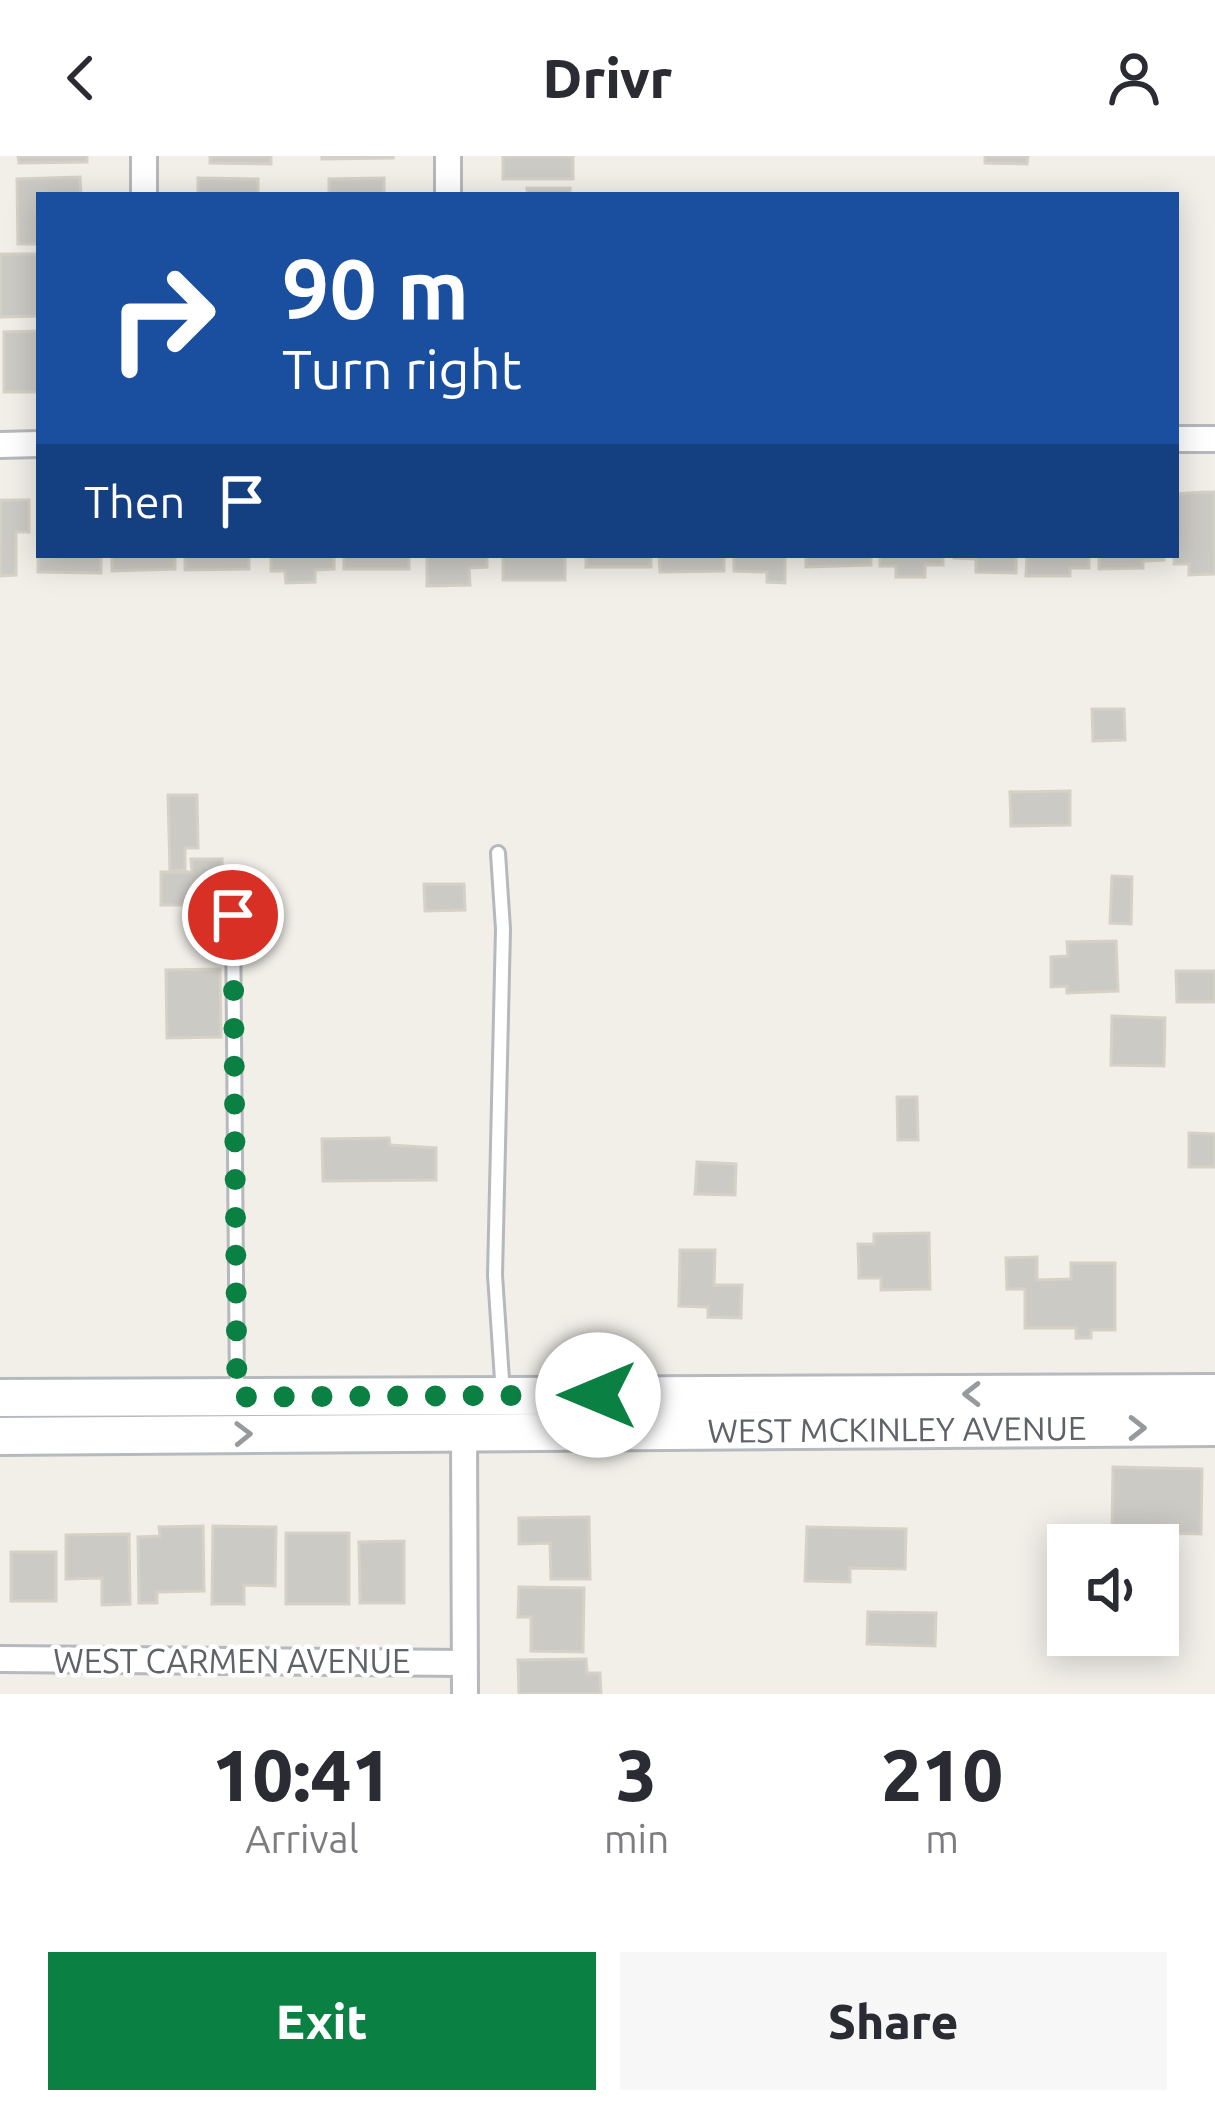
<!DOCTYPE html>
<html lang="en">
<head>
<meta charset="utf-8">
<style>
	body { margin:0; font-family:Ubuntu,sans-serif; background:#f7f7f7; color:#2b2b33; height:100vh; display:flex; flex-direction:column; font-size:45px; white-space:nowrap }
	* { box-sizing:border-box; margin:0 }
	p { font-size:39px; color:#7c7c81 }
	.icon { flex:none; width:66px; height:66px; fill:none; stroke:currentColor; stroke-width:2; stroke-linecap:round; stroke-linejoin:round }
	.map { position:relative; height:1538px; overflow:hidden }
	.side { display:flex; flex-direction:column; background:#fff; flex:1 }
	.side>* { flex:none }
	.banner { position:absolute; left:36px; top:36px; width:1143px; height:366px; border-radius:0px; box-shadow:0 6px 30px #0003; background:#1a4fa0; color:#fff; overflow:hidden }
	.buttons { position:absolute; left:1047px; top:1368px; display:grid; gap:24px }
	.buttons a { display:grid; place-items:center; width:132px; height:132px; border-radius:0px; background:#fff; box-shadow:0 6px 30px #0003; font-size:60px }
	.pin { position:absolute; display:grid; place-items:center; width:102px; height:102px; color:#fff; margin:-51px; border:6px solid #fff; border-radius:50%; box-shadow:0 3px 12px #0007 }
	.me { position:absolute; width:132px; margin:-66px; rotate:270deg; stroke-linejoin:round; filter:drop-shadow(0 0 9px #0008) }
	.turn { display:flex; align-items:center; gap:42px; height:252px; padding:0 48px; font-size:54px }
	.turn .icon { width:156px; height:156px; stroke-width:2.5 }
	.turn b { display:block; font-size:84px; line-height:102px }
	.then { display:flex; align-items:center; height:114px; padding:0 48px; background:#0003; gap:24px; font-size:45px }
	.eta { display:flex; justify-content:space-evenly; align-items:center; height:204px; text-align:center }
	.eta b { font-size:72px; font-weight:800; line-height:84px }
	.action { display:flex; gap:24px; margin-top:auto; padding:24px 48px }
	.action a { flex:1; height:138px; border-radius:0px; background:#0b8043; color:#fff; font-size:48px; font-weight:800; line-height:138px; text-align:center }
	.action a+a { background:#f7f7f7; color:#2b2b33 }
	header { display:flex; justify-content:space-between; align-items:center; height:156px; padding:0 48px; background:#fff; font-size:54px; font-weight:800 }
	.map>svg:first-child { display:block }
	.building { fill:#cccac5; stroke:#d6d1c6; stroke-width:3 }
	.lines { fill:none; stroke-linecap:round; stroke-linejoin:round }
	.lane-casing { stroke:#b5b8bc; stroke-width:18 }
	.street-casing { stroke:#b5b8bc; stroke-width:30 }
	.secondary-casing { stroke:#b6babf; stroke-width:42 }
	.lane { stroke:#fff; stroke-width:12 }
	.street { stroke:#fff; stroke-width:24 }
	.secondary { stroke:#fff; stroke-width:36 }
	.oneway { stroke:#979a9d }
	.route { stroke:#0b8043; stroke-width:21; stroke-dasharray:0 37.8 }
	.labels { text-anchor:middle; stroke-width:9; stroke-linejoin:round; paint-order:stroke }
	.street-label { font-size:33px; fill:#5f6368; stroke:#fff }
</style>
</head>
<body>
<header><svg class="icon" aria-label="back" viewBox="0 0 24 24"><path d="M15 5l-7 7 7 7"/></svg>Drivr<svg class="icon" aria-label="person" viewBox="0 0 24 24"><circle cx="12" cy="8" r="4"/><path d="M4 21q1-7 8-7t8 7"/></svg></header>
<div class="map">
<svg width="1215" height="1538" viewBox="0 0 1215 1538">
	<rect width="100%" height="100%" fill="#f1efe8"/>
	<!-- building -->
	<path class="building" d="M18,0H87V6L19,7Z
		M210,0H271V8L210,7Z
		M322,0H393V2L322,3Z
		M503,0H573V23H503Z
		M985,0H1028L1027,8L985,7Z
		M80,21L81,39H39V88H18L17,23Z
		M198,22L258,23V39H198Z
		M384,22V39H329V23Z
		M527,32H570V39H527Z
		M0,98H39V160L0,161Z
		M39,175V236H4V176Z
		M1205,336H1215V418L1189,419V408H1174L1176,338Z
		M0,344H29V376H16V419L0,420Z
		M39,347V399H101V417L38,416Z
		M112,399H175V413L112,415Z
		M185,399H249V413L185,414Z
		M271,399H334V413L315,414V426L286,427L285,415H271Z
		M344,399H409V413H344Z
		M427,399H487V411L469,412L470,429L427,430Z
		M503,399H565V424H503Z
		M586,399H651V411H586Z
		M659,399H724V415L660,416Z
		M734,399H785V427L767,426V416L734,415Z
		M806,399H871V409L806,411Z
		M880,399H943V409H925V421H896V410H880Z
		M954,399H1016V417L976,416V403L954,402Z
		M1027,399H1089V412H1070V420H1026Z
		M1099,399H1164V404L1143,405V412L1099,413Z
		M1092,553H1124L1125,584L1093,585Z
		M1070,635V669L1011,670L1010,636Z
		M168,639H197L198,692H185V714L170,715Z
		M191,703H222L223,749H161V716H192Z
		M1112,720L1132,721L1131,768L1110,767Z
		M424,728H464L465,754L425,755Z
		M1116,785L1118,835L1067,837V830L1051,831V801L1068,800L1067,786Z
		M220,813L221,881L167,882L166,814Z
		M1176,815H1215V846H1177Z
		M1112,860L1165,862L1164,910L1111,909Z
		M897,941H917L918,984H898Z
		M1189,977L1215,978V1011H1189Z
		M389,982L390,989L436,992V1024L323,1025L322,983Z
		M697,1006L736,1008L735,1039L695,1038Z
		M929,1077L930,1133L881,1134V1122H859L858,1088H874V1078Z
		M680,1094H715L714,1129H742L741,1162L708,1161V1151L679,1150Z
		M1037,1101V1124L1071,1123V1107H1115V1174H1091V1182H1076V1172H1025V1133H1007L1006,1102Z
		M1113,1311L1202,1313L1201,1378L1112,1376Z
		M589,1361L590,1423H551L550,1387L519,1388V1362Z
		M203,1370L204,1435L157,1436V1447H139L138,1381L160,1380L159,1371Z
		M213,1370L276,1371L275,1430L244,1429V1448H212Z
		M807,1371L906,1373L905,1413L850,1412V1426L805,1425Z
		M286,1377H349V1448H286Z
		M129,1378L130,1448L102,1449V1422L66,1423V1379Z
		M404,1385V1447H360L359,1386Z
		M11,1396H56V1445H11Z
		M519,1431L584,1432L583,1496L531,1495V1461H518Z
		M868,1456L936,1457L935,1490L867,1488Z
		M586,1503L587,1517H600L601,1538H519L518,1504Z"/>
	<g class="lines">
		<!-- lane casing -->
		<g class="lane-casing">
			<path id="lane" d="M498,697L503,773L495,1119L503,1239
				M233,759L237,1239"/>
		</g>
		<!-- street casing -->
		<g class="street-casing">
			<path id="street" d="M448,0V39
				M144,39V0
				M1176,283H1215
				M0,289L39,288
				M464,1276L465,1538
				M0,1503L465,1507"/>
		</g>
		<!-- secondary casing -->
		<g class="secondary-casing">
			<g id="secondary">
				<path d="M0,1242L1215,1237"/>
				<path id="s1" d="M0,1280L1215,1271"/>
			</g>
		</g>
		<!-- lane -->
		<use href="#lane" class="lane"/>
		<!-- street -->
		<use href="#street" class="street"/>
		<!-- secondary -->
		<use href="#secondary" class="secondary"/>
	</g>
	<!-- one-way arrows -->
	<defs><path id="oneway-chevron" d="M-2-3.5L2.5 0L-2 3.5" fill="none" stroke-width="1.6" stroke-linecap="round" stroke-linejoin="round" transform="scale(3)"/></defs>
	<g class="oneway">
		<use href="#oneway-chevron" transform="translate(972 1238) rotate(180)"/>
		<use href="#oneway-chevron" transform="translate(1137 1272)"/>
		<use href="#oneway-chevron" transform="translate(243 1278) rotate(-1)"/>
	</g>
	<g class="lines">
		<!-- route -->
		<path class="route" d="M233,759L237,1241L598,1239"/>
	</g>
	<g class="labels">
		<!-- street labels -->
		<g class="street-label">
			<text dy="12" stroke="none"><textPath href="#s1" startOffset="897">WEST MCKINLEY AVENUE</textPath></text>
			<text x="232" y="1517">WEST CARMEN AVENUE</text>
		</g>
	</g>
</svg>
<div class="buttons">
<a><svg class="icon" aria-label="sound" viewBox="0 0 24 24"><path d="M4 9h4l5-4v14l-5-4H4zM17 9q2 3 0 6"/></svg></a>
</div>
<div class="pin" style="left:233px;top:759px;background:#d93025"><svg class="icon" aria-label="arrive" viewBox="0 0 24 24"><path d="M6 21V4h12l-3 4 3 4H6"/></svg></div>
<svg class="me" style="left:598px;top:1239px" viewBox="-20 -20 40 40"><circle r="19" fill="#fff"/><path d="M0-13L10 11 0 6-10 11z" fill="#0b8043"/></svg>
<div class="banner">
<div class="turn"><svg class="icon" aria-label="right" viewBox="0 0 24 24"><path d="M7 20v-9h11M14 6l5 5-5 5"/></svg><div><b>90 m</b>Turn right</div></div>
<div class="then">Then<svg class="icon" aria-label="arrive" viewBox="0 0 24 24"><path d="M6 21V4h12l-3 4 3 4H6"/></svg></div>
</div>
</div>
<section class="side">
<div class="eta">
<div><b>10:41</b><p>Arrival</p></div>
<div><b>3</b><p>min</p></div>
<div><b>210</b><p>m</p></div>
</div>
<div class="action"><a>Exit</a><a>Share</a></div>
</section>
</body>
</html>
